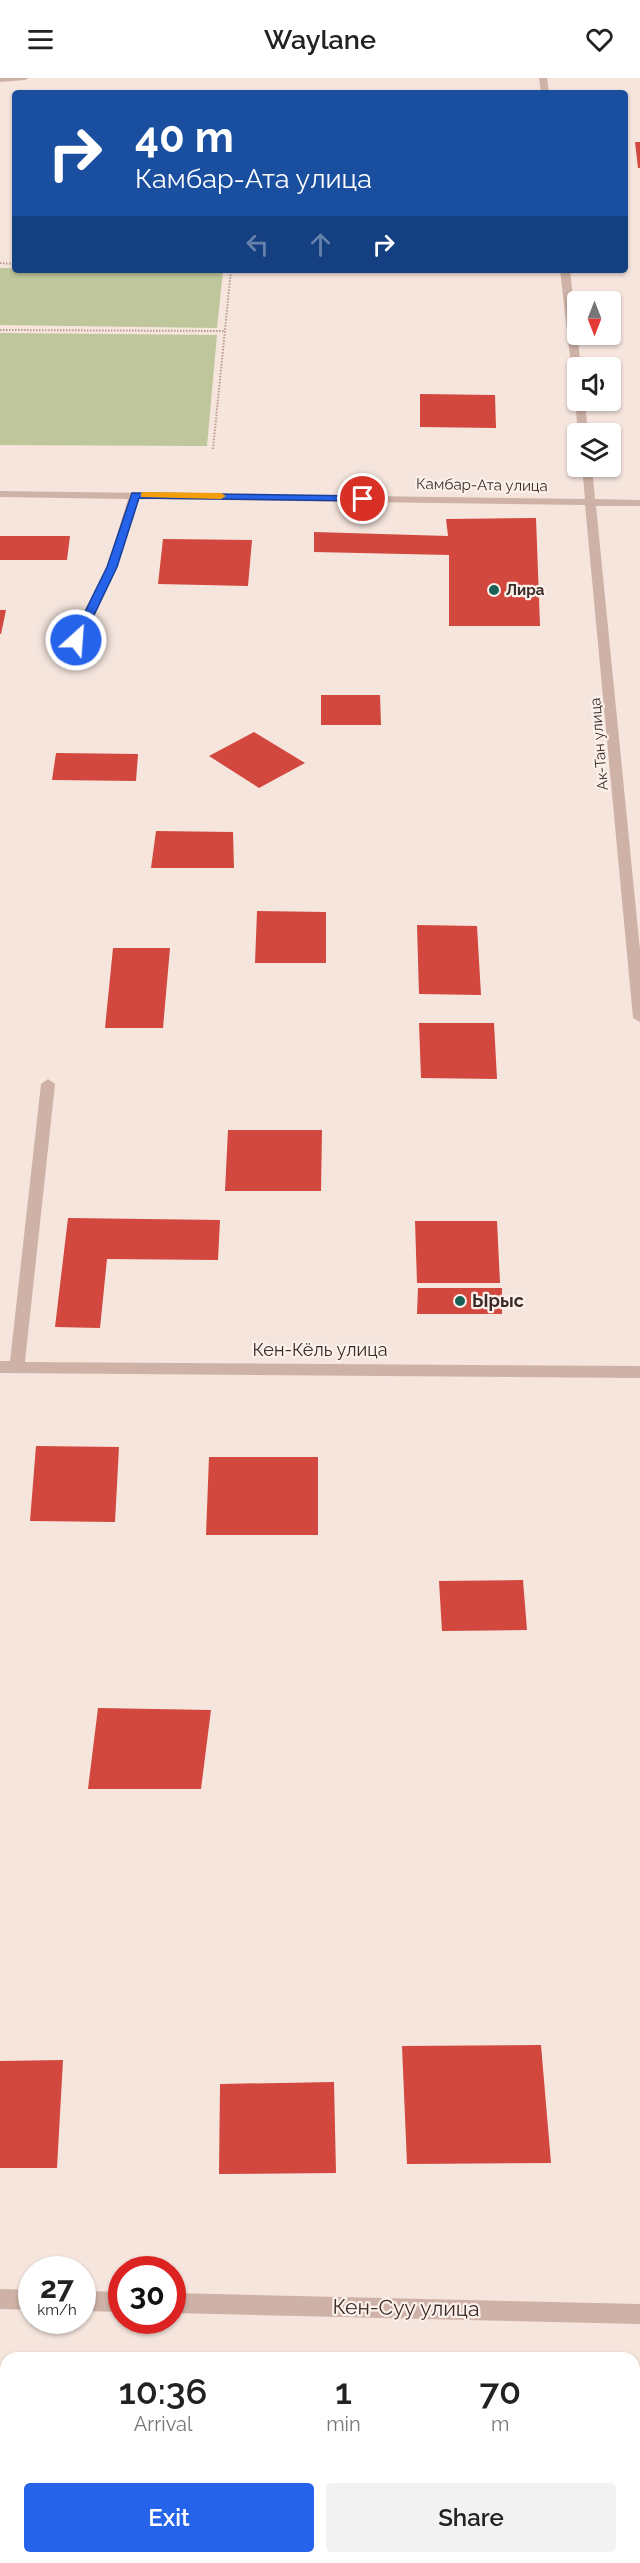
<!DOCTYPE html>
<html lang="en">
<head>
<meta charset="utf-8">
<style>
	body { margin:0; font-family:Raleway,sans-serif; background:#f2f2f2; color:#222; height:100vh; display:flex; flex-direction:column; font-size:22px; white-space:nowrap }
	* { box-sizing:border-box; margin:0 }
	p { font-size:20px; color:#767676 }
	.icon { flex:none; width:33px; height:33px; fill:none; stroke:currentColor; stroke-width:2; stroke-linecap:round; stroke-linejoin:round }
	.map { position:relative; flex:1; overflow:hidden }
	.drawer { position:absolute; left:0px; top:2274px; width:640px; height:212px; display:flex; flex-direction:column; background:#fff; border-radius:18px 18px 0 0; box-shadow:0 2px 4px #0004 }
	.drawer>* { flex:none }
	.top-card { position:absolute; left:12px; top:12px; width:616px; height:183px; border-radius:6px; box-shadow:0 2px 4px #0004; background:#1a4fa0; color:#fff; overflow:hidden }
	.needle { width:39px; rotate:180deg }
	.buttons { position:absolute; left:567px; top:213px; display:grid; gap:12px }
	.buttons a { display:grid; place-items:center; width:54px; height:54px; border-radius:6px; background:#fff; box-shadow:0 2px 4px #0004; font-size:30px }
	.speed { position:absolute; left:18px; top:2178px; display:flex; gap:12px; font-size:30px; font-weight:700; text-align:center }
	.speed>* { display:grid; place-content:center; width:78px; height:78px; border-radius:50%; background:#fff; box-shadow:0 2px 4px #0004; line-height:1 }
	.speed small { font-size:15px; font-weight:400 }
	.speed .limit { border:9px solid #d22; background:#fff; color:#111 }
	.pin { position:absolute; display:grid; place-items:center; width:51px; height:51px; color:#fff; margin:-26px; border:3px solid #fff; border-radius:50%; box-shadow:0 2px 6px #0007 }
	.me { position:absolute; width:66px; margin:-33px; rotate:26deg; stroke-linejoin:round; filter:drop-shadow(0 0 4px #0008) }
	.turn { display:flex; align-items:center; gap:21px; height:126px; padding:0 24px; font-size:27px }
	.turn .icon { width:78px; height:78px; stroke-width:2.5 }
	.turn b { display:block; font-size:42px; line-height:51px }
	.lanes { display:flex; align-items:center; height:57px; padding:0 24px; background:#0003; justify-content:center; gap:30px; direction:ltr }
	.lanes .off { opacity:.35 }
	.eta { display:flex; justify-content:space-evenly; align-items:center; height:102px; text-align:center }
	.eta b { font-size:36px; font-weight:600; line-height:42px }
	.primary-button { display:flex; gap:12px; margin-top:auto; padding:12px 24px }
	.primary-button a { flex:1; height:69px; border-radius:6px; background:#2563eb; color:#fff; font-size:24px; font-weight:600; line-height:69px; text-align:center }
	.primary-button a+a { background:#f2f2f2; color:#222 }
	header { display:flex; justify-content:space-between; align-items:center; height:78px; padding:0 24px; background:#fff; font-size:27px; font-weight:600 }
	.map>svg:first-child { display:block }
	.green { fill:#bfc69b }
	.building { fill:#d2473e }
	.lines { fill:none; stroke-linecap:round; stroke-linejoin:round }
	.path { stroke:#bb9b91; stroke-width:2; stroke-dasharray:1.5 1.5; stroke-linecap:butt }
	.minor { fill:#cfb2a7; fill-rule:evenodd }
	.route { fill:#2563eb; stroke:#184099; stroke-width:1.5 }
	.slow { fill:#f59e0b }
	.poi-dot { fill:#196158; stroke:#fcf0ea; stroke-width:2 }
	.labels { text-anchor:middle; stroke-width:4.5; stroke-linejoin:round; paint-order:stroke }
	.far-street-label { font-size:15px; fill:#3a2b28; stroke:#fcf0ea }
	.far-poi-label { font-size:15px; font-weight:bold; fill:#3a2b28; stroke:#fcf0ea; text-anchor:start }
	.poi-label { font-size:18px; font-weight:bold; fill:#3a2b28; stroke:#fcf0ea; text-anchor:start }
	.street-label { font-size:18px; fill:#3a2b28; stroke:#fcf0ea }
	.near-street-label { font-size:21px; fill:#3a2b28; stroke:#fcf0ea }
</style>
</head>
<body>
<header><svg class="icon" aria-label="menu" viewBox="0 0 24 24"><path d="M4 6h16M4 12h16M4 18h16"/></svg>Waylane<svg class="icon" aria-label="heart" viewBox="0 0 24 24"><path d="M12 20l-8-8c-3-5 5-10 8-4 3-6 11-1 8 4z"/></svg></header>
<div class="map">
<svg width="640" height="2485" viewBox="0 0 640 2485">
	<rect width="100%" height="100%" fill="#f5e5dd"/>
	<!-- green -->
	<path class="green" d="M0,190L223,193L217,250L0,247Z
		M0,255L217,257L207,368L0,367Z"/>
	<!-- building -->
	<path class="building" d="M635,64H640V90H638Z
		M420,316L495,317L496,350L420,349Z
		M536,440L540,548H449V477L314,474V454L448,458L446,441Z
		M0,458H70L67,482H0Z
		M163,461L252,462L248,508L158,506Z
		M0,532H6L1,556H0Z
		M321,617H380L381,647H321Z
		M254,654L305,685L259,710L209,678Z
		M56,675L138,676L136,703L52,702Z
		M156,753L233,754L234,790H151Z
		M257,833L326,834V885H255Z
		M417,847L477,848L481,917L419,916Z
		M113,870H170L163,950H105Z
		M419,945H494L497,1001L421,1000Z
		M228,1052H322L321,1113H225Z
		M68,1140L220,1142L218,1182L107,1181L100,1250L55,1249Z
		M415,1143H497L500,1205H417Z
		M418,1210H502V1236H417Z
		M36,1368L119,1369L115,1444L30,1443Z
		M209,1379H318V1457H206Z
		M523,1502L527,1552L442,1553L439,1503Z
		M98,1630L211,1632L201,1711H88Z
		M541,1967L551,2085L407,2086L402,1968Z
		M63,1982L57,2090H0V1983Z
		M334,2004L336,2095L219,2096L220,2006Z
		M0,2330H6V2480H55V2485H0Z
		M100,2480H232V2485H99Z"/>
	<g class="lines">
		<!-- path -->
		<path class="path" d="M0,185L15,186
			M0,252L225,253
			M213,371L231,192"/>
		<!-- minor -->
		<path class="minor" d="M0,0H29L25,2L0,4Z
			M539,0H547L549,15H541Z
			M560,192H570L581,290H578V307L573,304Z
			M578,320V322H585L588,356H578L575,322Z
			M582,388H592L595,421L640,422V428H596L640,872V944L633,940L585,427L139,421L117,489L82,562L76,565L70,562L107,489L128,421L0,419V413L585,421Z
			M48,1001L55,1006L25,1284L640,1288V1300L0,1295V1283H10L41,1006Z
			M0,2211L32,2212V2232L0,2231Z
			M82,2213L122,2214V2234L82,2233Z
			M172,2215L640,2226V2246L172,2235Z"/>
	</g>
	<!-- route -->
	<path class="route" d="M132,415L363,418L368,421L363,423L139,420L117,489L82,562L73,564L71,562L107,489Z"/>
	<!-- slow -->
	<path class="slow" d="M144,414L221,415L226,418L221,421L141,419V415Z"/>
	<!-- markers -->
	<g class="poi-dot">
		<circle cx="494" cy="512" r="6"/>
		<circle cx="460" cy="1223" r="6"/>
	</g>
	<g class="labels">
		<!-- far-street labels -->
		<g class="far-street-label">
			<text transform="translate(482 407) rotate(1)" y="5">Камбар-Ата улица</text>
			<text transform="translate(599 666) rotate(-95)" y="5">Ак-Тан улица</text>
		</g>
		<!-- far-poi labels -->
		<g class="far-poi-label">
			<text x="506" y="517">Лира</text>
		</g>
		<!-- poi labels -->
		<g class="poi-label">
			<text x="472" y="1229">Ырыс</text>
		</g>
		<!-- street labels -->
		<g class="street-label">
			<text x="320" y="1278">Кен-Кёль улица</text>
		</g>
		<!-- near-street labels -->
		<g class="near-street-label">
			<text transform="translate(406 2230) rotate(1)" y="7">Кен-Суу улица</text>
		</g>
	</g>
</svg>
<div class="buttons">
<a><svg class="needle" viewBox="-14 -14 28 28"><path d="M0-13l5 13h-10z" fill="#e53935"/><path d="M0 13l5-13h-10z" fill="#767676"/></svg></a>
<a><svg class="icon" aria-label="sound" viewBox="0 0 24 24"><path d="M4 9h4l5-4v14l-5-4H4zM17 9q2 3 0 6"/></svg></a>
<a><svg class="icon" aria-label="layers" viewBox="0 0 24 24"><path d="M12 4l9 5-9 5-9-5zM3 14l9 5 9-5"/></svg></a>
</div>
<div class="speed"><div>27<small>km/h</small></div><div class="limit">30</div></div>
<div class="pin" style="left:363px;top:421px;background:#d93025"><svg class="icon" aria-label="arrive" viewBox="0 0 24 24"><path d="M6 21V4h12l-3 4 3 4H6"/></svg></div>
<svg class="me" style="left:76px;top:562px" viewBox="-20 -20 40 40"><circle r="17" fill="#2563eb" stroke="#fff" stroke-width="3"/><path d="M0-11L8 9 0 5-8 9z" fill="#fff"/></svg>
<div class="top-card">
<div class="turn"><svg class="icon" aria-label="right" viewBox="0 0 24 24"><path d="M7 20v-9h11M14 6l5 5-5 5"/></svg><div><b>40 m</b>Камбар-Ата улица</div></div>
<div class="lanes"><svg class="icon off" aria-label="left" viewBox="0 0 24 24"><path d="M17 20v-9H6M10 6l-5 5 5 5"/></svg><svg class="icon off" aria-label="ahead" viewBox="0 0 24 24"><path d="M12 20V5M6 11l6-6 6 6"/></svg><svg class="icon" aria-label="right" viewBox="0 0 24 24"><path d="M7 20v-9h11M14 6l5 5-5 5"/></svg></div>
</div>
<section class="drawer">
<div class="eta">
<div><b>10:36</b><p>Arrival</p></div>
<div><b>1</b><p>min</p></div>
<div><b>70</b><p>m</p></div>
</div>
<div class="primary-button"><a>Exit</a><a>Share</a></div>
</section>
</div>
</body>
</html>
